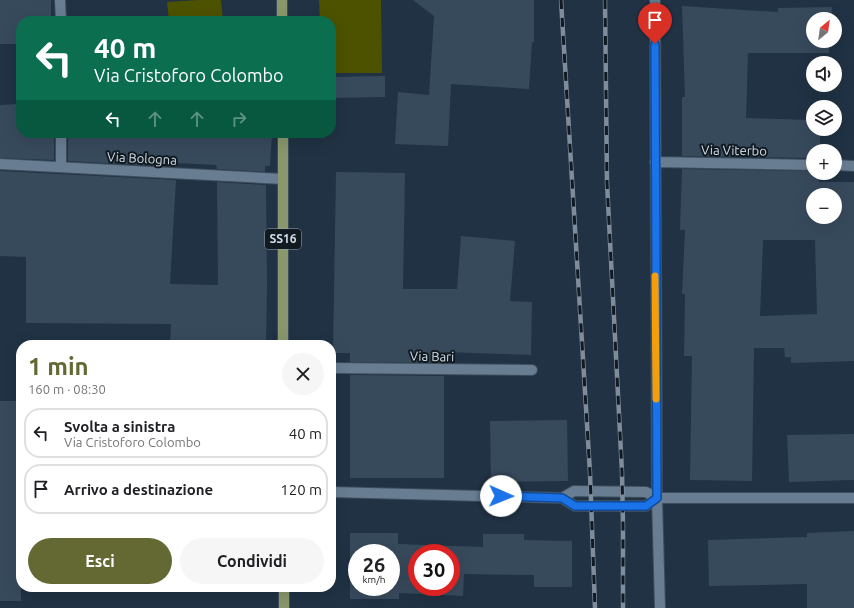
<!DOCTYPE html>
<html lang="it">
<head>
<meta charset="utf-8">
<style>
	body { margin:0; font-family:Ubuntu,sans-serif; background:#f6f6f6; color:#202124; height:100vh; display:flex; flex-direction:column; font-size:15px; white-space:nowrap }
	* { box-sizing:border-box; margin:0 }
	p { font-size:13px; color:#757577 }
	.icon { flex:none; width:22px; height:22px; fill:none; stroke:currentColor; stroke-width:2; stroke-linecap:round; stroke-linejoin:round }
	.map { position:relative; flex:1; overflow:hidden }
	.side { position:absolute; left:16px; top:340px; width:320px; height:252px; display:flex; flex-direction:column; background:#fff; border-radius:16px; box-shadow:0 4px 16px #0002 }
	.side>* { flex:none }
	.hud { position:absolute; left:16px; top:16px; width:320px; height:122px; border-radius:16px; box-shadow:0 4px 16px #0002; background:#0b6e4f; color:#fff; overflow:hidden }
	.needle { width:26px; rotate:29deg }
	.buttons { position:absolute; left:806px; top:12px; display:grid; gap:8px }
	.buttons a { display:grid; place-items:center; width:36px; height:36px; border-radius:50%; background:#fff; box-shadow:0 4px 16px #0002; font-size:20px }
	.speed { position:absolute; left:348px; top:544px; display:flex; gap:8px; font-size:20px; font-weight:700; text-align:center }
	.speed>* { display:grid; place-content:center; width:52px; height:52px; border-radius:50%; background:#fff; box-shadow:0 4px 16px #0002; line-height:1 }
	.speed small { font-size:10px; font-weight:400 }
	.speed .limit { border:6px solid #d22; background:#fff; color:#111 }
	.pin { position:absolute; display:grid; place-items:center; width:34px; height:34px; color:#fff; margin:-41px -17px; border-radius:50% 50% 50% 0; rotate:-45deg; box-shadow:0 0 4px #0007 }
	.pin .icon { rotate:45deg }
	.me { position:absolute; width:44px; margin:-22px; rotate:91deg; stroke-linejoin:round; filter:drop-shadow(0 0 3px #0008) }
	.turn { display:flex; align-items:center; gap:14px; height:84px; padding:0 12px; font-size:18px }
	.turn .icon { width:52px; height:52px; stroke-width:2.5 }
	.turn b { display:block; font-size:28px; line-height:34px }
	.lanes { display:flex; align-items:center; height:38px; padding:0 12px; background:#0003; justify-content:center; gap:20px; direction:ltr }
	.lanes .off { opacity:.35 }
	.round { display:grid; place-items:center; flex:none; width:42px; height:42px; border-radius:21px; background:#f6f6f6 }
	.summary { display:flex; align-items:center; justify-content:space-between; height:68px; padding:0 12px }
	h1 { font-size:24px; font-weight:700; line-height:30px; color:#646934 }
	.cta { display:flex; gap:8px; margin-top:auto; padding:8px 12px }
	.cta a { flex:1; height:46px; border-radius:24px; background:#646934; color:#fff; font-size:16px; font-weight:700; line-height:46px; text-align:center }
	.cta a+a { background:#f6f6f6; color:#202124 }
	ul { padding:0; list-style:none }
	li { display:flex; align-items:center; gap:12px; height:50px; margin:0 8px 6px; padding:0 4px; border:2px solid #e0e0e0; border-radius:16px }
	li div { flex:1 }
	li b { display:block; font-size:15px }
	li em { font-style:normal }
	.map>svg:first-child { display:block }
	.green { fill:#4d5200 }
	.building { fill:#374a5c; fill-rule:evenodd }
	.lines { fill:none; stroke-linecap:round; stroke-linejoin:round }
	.street-casing { stroke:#3d4d5c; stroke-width:12 }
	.primary-casing { stroke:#3d4d5c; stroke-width:12 }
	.street { stroke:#697d92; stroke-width:10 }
	.primary { stroke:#8a976c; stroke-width:10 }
	.rail-casing { stroke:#7e8c9b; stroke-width:4.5 }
	.rail { stroke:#111a21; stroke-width:3; stroke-dasharray:9; stroke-linecap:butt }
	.route-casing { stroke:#114b97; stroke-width:10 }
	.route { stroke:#1a73e8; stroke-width:7 }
	.slow { stroke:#f59e0b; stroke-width:7 }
	.labels { text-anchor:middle; stroke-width:4; stroke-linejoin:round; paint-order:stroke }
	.shield { fill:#111a21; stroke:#98a3ad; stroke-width:1 }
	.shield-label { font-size:12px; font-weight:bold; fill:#d2dee9 }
	.street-label { font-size:13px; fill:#d2dee9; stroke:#111a21 }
</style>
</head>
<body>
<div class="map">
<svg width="854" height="608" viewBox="0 0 854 608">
	<rect width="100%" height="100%" fill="#203244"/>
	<!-- green -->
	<path class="green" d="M198,0H221L223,21H169L167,2Z
		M319,0H381L382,73H331V21H320Z"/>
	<!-- building -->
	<path class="building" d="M0,0H51V21H21V44H0Z
		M413,0H534V42H532L529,89L451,84L448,146L395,144L398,92L429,95L434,16Z
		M682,6L778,12V8L832,7L831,19H813V41H830L829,53H748L746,118L813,120V129H820V151H813V158L682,156V97H685Z
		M385,76V97L331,98V77Z
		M21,104V133H54V160L0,158V105Z
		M68,133H272L270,166H265V172L217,169L216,165L177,163V167L68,161Z
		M682,169L813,171V173H819V182H854V361L791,363V357H785L784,348H754L752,481L690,480L692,356H684L685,294H682L685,230H680ZM813,195H835V217H813ZM763,240H815L817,314L760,316Z
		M0,171L176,180L170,284L218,285L217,182L266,185L267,286L266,345H170L171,324L26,323V257L0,256Z
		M336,172L405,173L403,289H457L461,236L515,241L510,301L532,302L531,355L444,352V363L350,362V353H333Z
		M350,375L444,376V478H350Z
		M0,401H21V601H0Z
		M567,420L568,481L491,482L490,421Z
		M854,434V480L789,482L787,435Z
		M854,531V608H807V584L709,586L708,540L807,537V533Z
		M350,533H398V544L483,547V534H524V540L572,541V587H534V575L464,574L463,596L399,593V599H350ZM357,553H391V587H357ZM417,553H451V587H417Z"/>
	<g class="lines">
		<!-- street casing -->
		<g class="street-casing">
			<path id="street" d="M60,0L61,21
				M655,0L657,498L660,608
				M61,133V167
				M655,162L813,165
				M0,164L283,179
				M835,165L854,166
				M331,368L532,370
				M331,492L562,498L574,491L646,492L657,498H854
				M562,498L575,506H646L657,498"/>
		</g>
		<!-- primary casing -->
		<g class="primary-casing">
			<path id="primary" d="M282,0V21
				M283,133V345
				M284,587V608"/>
		</g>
		<!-- street -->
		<use href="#street" class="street"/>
		<!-- primary -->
		<use href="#primary" class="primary"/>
		<!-- rail casing -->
		<g class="rail-casing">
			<path id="rail" d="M561,0L590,473L595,608
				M605,0L607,183L622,472L623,525V608"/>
		</g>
		<!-- rail -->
		<use href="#rail" class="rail"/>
	</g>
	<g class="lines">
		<!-- route casing -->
		<g class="route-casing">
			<path id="route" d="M501,496L562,498L575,506H646L657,498L655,44"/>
		</g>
		<!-- route -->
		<use href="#route" class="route"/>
		<!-- slow -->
		<path class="slow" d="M655,276L656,399"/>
	</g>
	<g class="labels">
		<!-- shield labels -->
		<rect class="shield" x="265" y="229" width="36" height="20" rx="3"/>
		<g class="shield-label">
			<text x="283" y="243">SS16</text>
		</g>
		<!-- street labels -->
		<g class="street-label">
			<text transform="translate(734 150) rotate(1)" y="5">Via Viterbo</text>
			<text transform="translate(142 158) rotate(3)" y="5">Via Bologna</text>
			<text transform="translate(432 356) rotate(1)" y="5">Via Bari</text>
		</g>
	</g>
</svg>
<div class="buttons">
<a><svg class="needle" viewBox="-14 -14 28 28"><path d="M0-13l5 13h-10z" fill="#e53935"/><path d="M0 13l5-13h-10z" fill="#757577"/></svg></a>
<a><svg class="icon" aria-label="sound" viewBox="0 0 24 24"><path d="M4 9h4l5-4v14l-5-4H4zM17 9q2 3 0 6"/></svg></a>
<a><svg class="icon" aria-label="layers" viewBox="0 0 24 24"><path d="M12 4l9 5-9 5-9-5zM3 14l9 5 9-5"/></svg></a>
<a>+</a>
<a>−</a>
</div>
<div class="speed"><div>26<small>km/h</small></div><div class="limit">30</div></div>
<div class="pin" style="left:655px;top:44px;background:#d93025"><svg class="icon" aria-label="arrive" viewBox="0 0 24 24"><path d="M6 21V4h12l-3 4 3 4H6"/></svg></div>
<svg class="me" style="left:501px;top:496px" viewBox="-20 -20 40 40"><circle r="19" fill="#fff"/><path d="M0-13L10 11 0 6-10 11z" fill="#1a73e8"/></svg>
<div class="hud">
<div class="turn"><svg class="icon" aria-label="left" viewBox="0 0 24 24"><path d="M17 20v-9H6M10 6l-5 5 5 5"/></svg><div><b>40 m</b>Via Cristoforo Colombo</div></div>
<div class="lanes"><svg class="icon" aria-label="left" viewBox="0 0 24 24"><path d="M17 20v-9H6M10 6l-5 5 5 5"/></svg><svg class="icon off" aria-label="ahead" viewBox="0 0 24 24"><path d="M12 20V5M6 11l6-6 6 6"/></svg><svg class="icon off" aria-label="ahead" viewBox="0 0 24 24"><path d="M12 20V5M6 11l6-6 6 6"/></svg><svg class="icon off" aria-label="right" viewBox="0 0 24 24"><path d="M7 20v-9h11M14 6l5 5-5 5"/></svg></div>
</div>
<section class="side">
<div class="summary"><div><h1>1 min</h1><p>160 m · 08:30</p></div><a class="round"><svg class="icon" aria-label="close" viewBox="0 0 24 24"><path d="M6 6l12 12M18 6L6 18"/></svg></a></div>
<ul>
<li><svg class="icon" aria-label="left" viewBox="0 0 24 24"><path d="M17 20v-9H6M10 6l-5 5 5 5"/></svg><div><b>Svolta a sinistra</b><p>Via Cristoforo Colombo</p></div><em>40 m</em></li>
<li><svg class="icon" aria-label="arrive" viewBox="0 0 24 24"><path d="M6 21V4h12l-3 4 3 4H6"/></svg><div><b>Arrivo a destinazione</b></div><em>120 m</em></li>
</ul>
<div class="cta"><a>Esci</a><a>Condividi</a></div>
</section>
</div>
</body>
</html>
